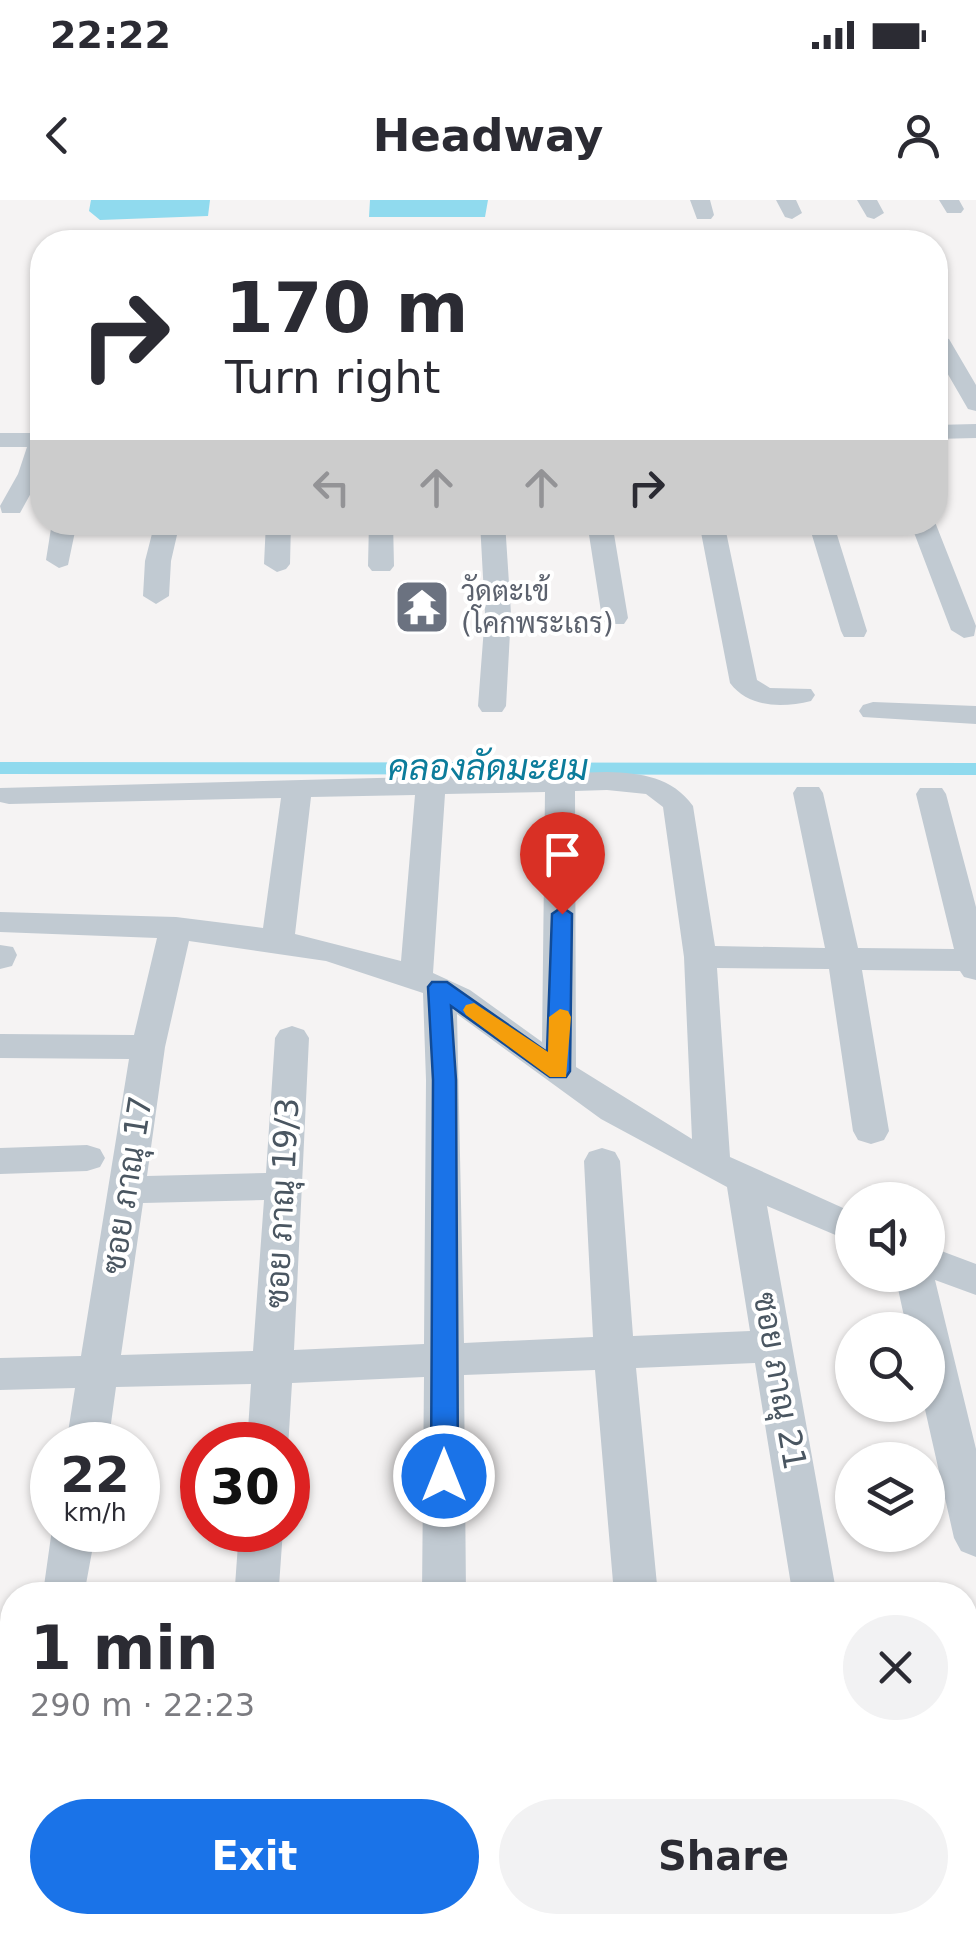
<!DOCTYPE html>
<html lang="en">
<head>
<meta charset="utf-8">
<style>
	body { margin:0; font-family:"DejaVu Sans",Sarabun,sans-serif; background:#f2f2f3; color:#2b2b33; height:100vh; display:flex; flex-direction:column; font-size:38px; white-space:nowrap }
	* { box-sizing:border-box; margin:0 }
	p { font-size:32px; color:#7c7c81 }
	.icon { flex:none; width:55px; height:55px; fill:none; stroke:currentColor; stroke-width:2; stroke-linecap:round; stroke-linejoin:round }
	.map { position:relative; flex:1; overflow:hidden }
	.panel { position:absolute; left:0px; top:1382px; width:978px; height:352px; display:flex; flex-direction:column; background:#fff; border-radius:40px 40px 0 0; box-shadow:0 2px 8px #0004 }
	.panel>* { flex:none }
	.banner { position:absolute; left:30px; top:30px; width:918px; height:305px; border-radius:40px; box-shadow:0 2px 8px #0004; background:#fff; color:#2b2b33; overflow:hidden }
	.tools { position:absolute; left:835px; top:982px; display:grid; gap:20px }
	.tools a { display:grid; place-items:center; width:110px; height:110px; border-radius:50%; background:#fff; box-shadow:0 2px 8px #0004; font-size:50px }
	.speed { position:absolute; left:30px; top:1222px; display:flex; gap:20px; font-size:50px; font-weight:700; text-align:center }
	.speed>* { display:grid; place-content:center; width:130px; height:130px; border-radius:50%; background:#fff; box-shadow:0 2px 8px #0004; line-height:1 }
	.speed small { font-size:25px; font-weight:400 }
	.speed .limit { border:15px solid #d22; background:#fff; color:#111 }
	.pin { position:absolute; display:grid; place-items:center; width:85px; height:85px; color:#fff; margin:-102px -42px; border-radius:50% 50% 50% 0; rotate:-45deg; box-shadow:0 0 10px #0007 }
	.pin .icon { rotate:45deg }
	.me { position:absolute; width:110px; margin:-55px; rotate:0deg; stroke-linejoin:round; filter:drop-shadow(0 0 8px #0008) }
	.turn { display:flex; align-items:center; gap:35px; height:210px; padding:0 30px; font-size:45px }
	.turn .icon { width:130px; height:130px; stroke-width:2.5 }
	.turn b { display:block; font-size:70px; line-height:85px }
	.lanes { display:flex; align-items:center; height:95px; padding:0 30px; background:#0003; justify-content:center; gap:50px; direction:ltr }
	.lanes .off { opacity:.35 }
	.round { display:grid; place-items:center; flex:none; width:105px; height:105px; border-radius:52px; background:#f2f2f3 }
	.head { display:flex; align-items:center; justify-content:space-between; height:170px; padding:0 30px }
	h1 { font-size:60px; font-weight:800; line-height:75px }
	.action { display:flex; gap:20px; margin-top:auto; padding:20px 30px }
	.action a { flex:1; height:115px; border-radius:60px; background:#1a73e8; color:#fff; font-size:40px; font-weight:800; line-height:115px; text-align:center }
	.action a+a { background:#f2f2f3; color:#2b2b33 }
	.status { display:flex; justify-content:space-between; align-items:center; height:70px; padding:0 50px; background:#fff; direction:ltr }
	.status svg { height:28px; fill:currentColor }
	header { display:flex; justify-content:space-between; align-items:center; height:130px; padding:0 30px; background:#fff; font-size:45px; font-weight:800 }
	.map>svg:first-child { display:block }
	.water { fill:#90daee }
	.lines { fill:none; stroke-linecap:round; stroke-linejoin:round }
	.canal { fill:#90daee; fill-rule:evenodd }
	.minor { fill:#c1cad2; fill-rule:evenodd }
	.route { fill:#1a73e8; stroke:#114b97; stroke-width:2.5 }
	.slow { fill:#f59e0b }
	.labels { text-anchor:middle; stroke-width:8; stroke-linejoin:round; paint-order:stroke }
	.far-worship-label { font-size:28px; fill:#5b616d; stroke:#fff; text-anchor:start }
	.street-label { font-size:32px; fill:#4a5661; stroke:#fff }
	.water-label { font-size:35px; font-style:italic; fill:#0c7c9b; stroke:#fff }
</style>
</head>
<body>
<div class="status"><b>22:22</b><svg viewBox="0 0 49 12"><path d="M0 12V9h3v3zM5 12V6h3v6zM10 12V3h3v9zM15 12V0h3v12zM26 1h20v11H26zM47 4h2v5h-2z"/></svg></div>
<header><svg class="icon" aria-label="back" viewBox="0 0 24 24"><path d="M15 5l-7 7 7 7"/></svg>Headway<svg class="icon" aria-label="person" viewBox="0 0 24 24"><circle cx="12" cy="8" r="4"/><path d="M4 21q1-7 8-7t8 7"/></svg></header>
<div class="map">
<svg width="976" height="1733" viewBox="0 0 976 1733">
	<rect width="100%" height="100%" fill="#f5f3f3"/>
	<!-- water -->
	<path class="water" d="M91,0H210L208,16L100,20L89,11Z
		M370,0H488L485,17H369Z"/>
	<g class="lines">
		<!-- canal -->
		<path class="canal" d="M0,562L976,563V575L0,574Z"/>
		<!-- minor -->
		<path class="minor" d="M690,0H710L714,15L711,19H697Z
			M776,0H796L802,13L792,19L785,17Z
			M857,0H877L884,13L874,19L867,17Z
			M939,0H959L964,9L961,13H947Z
			M941,137L949,139L976,185V211L968,209L935,152V139Z
			M976,224V238L935,239V225Z
			M0,233H42V273L20,313H2L0,306L18,274L27,247H0Z
			M52,322H77L68,365L59,368L46,360Z
			M155,322H180L171,361L169,396L156,404L143,396L145,361Z
			M266,322H291L290,364L286,369L277,372L264,364Z
			M369,322H393L394,366L390,371H372L368,366Z
			M480,322H505L511,414L506,506L502,512H482L478,506L485,414Z
			M587,322H612L628,418L624,424H606L602,418Z
			M699,322H724L757,480L770,488L811,489L815,495L811,501C782,508 749,508 730,483Z
			M808,322H833L867,431L864,437H844L841,431Z
			M910,322H935L976,426L974,436L964,438L951,430Z
			M873,502L976,506V524L863,517L859,511L863,505Z
			M607,572C642,573 672,577 693,606L715,746L825,748L793,593L797,587H819L823,593L858,748L954,749L916,594L920,588H942L946,594L976,707V780L964,777L960,771L862,770L889,931L884,940L871,944L858,940L853,931L829,769L717,768L730,957L852,1012V1042L767,1006L835,1385L831,1395H795L791,1385L755,1163L636,1168L658,1395L614,1394L595,1170L464,1175L466,1395L422,1394L424,1177L292,1183L288,1248L247,1245L251,1184L116,1187L108,1245H66L75,1188L0,1190V1158L81,1156L129,859L0,858V834L134,835L157,738L0,732V712L176,717L263,728L281,598L9,604L0,602V588ZM607,590L646,594L663,607L684,757L692,939L576,867L575,591ZM545,592L542,842L470,790L433,773L445,594ZM415,595L401,761L295,734L311,597ZM189,741L326,761L423,793L426,880L424,1144L294,1150L309,838L304,830L292,826L280,830L275,838L266,973L147,976L165,847ZM457,814L601,919L727,987L750,1131L633,1136L620,961L615,952L602,948L589,952L584,961L593,1137L464,1143ZM264,1000L253,1151L121,1155L143,1003Z
			M0,745L13,747L17,755L12,766L0,769Z
			M87,945L100,949L105,958L100,967L87,971L0,974V948Z
			M928,1046L976,1064V1095L935,1080L976,1249V1357L961,1351L954,1338L924,1205H928V1130H907L895,1075H928Z
			M52,1329L96,1330L84,1395H48L44,1386Z
			M239,1330H283L279,1386L275,1395H239L235,1386Z
			M965,1568H976V1614H965Z
			M703,1722H753V1733H703Z"/>
	</g>
	<!-- route -->
	<path class="route" d="M562,707L572,714L570,871L566,877H550L451,806L456,880L458,1276L454,1285L444,1288L435,1285L431,1276L433,880L428,787L432,782H447L547,852L552,714Z"/>
	<!-- slow -->
	<path class="slow" d="M474,803L548,852L549,817L560,809L568,811L571,817L566,877H550L466,815L463,810L466,805Z"/>
	<!-- icons -->
	<defs>
		<g id="temple-square" transform="scale(2.875)"><rect x="-9" y="-9" width="18" height="18" rx="4" fill="#6b7280" stroke="#fff"/><path d="M0-6L5-2H3V0L6.5 2.5H4V6H1.5V3h-3V6H-4V2.5H-6.5L-3 0V-2H-5Z" fill="#fff"/></g>
	</defs>
	<g fill-rule="evenodd">
		<use href="#temple-square" x="422" y="407"/>
	</g>
	<g class="labels">
		<!-- far-worship labels -->
		<g class="far-worship-label">
			<text x="461" y="401">วัดตะเข้<tspan x="461" dy="32">(โคกพระเถร)</tspan></text>
		</g>
		<!-- street labels -->
		<g class="street-label">
			<text transform="translate(127 985) rotate(-81)" y="11">ซอย ภาณุ 17</text>
			<text transform="translate(282 1003) rotate(-87)" y="11">ซอย ภาณุ 19/3</text>
			<text transform="translate(780 1181) rotate(80)" y="11">ซอย ภาณุ 21</text>
		</g>
		<!-- water labels -->
		<g class="water-label">
			<text x="488" y="580">คลองลัดมะยม</text>
		</g>
	</g>
</svg>
<div class="tools">
<a><svg class="icon" aria-label="sound" viewBox="0 0 24 24"><path d="M4 9h4l5-4v14l-5-4H4zM17 9q2 3 0 6"/></svg></a>
<a><svg class="icon" aria-label="search" viewBox="0 0 24 24"><circle cx="10" cy="10" r="6"/><path d="M15 15l6 6"/></svg></a>
<a><svg class="icon" aria-label="layers" viewBox="0 0 24 24"><path d="M12 4l9 5-9 5-9-5zM3 14l9 5 9-5"/></svg></a>
</div>
<div class="speed"><div>22<small>km/h</small></div><div class="limit">30</div></div>
<div class="pin" style="left:562px;top:714px;background:#d93025"><svg class="icon" aria-label="arrive" viewBox="0 0 24 24"><path d="M6 21V4h12l-3 4 3 4H6"/></svg></div>
<svg class="me" style="left:444px;top:1276px" viewBox="-20 -20 40 40"><circle r="17" fill="#1a73e8" stroke="#fff" stroke-width="3"/><path d="M0-11L8 9 0 5-8 9z" fill="#fff"/></svg>
<div class="banner">
<div class="turn"><svg class="icon" aria-label="right" viewBox="0 0 24 24"><path d="M7 20v-9h11M14 6l5 5-5 5"/></svg><div><b>170 m</b>Turn right</div></div>
<div class="lanes"><svg class="icon off" aria-label="left" viewBox="0 0 24 24"><path d="M17 20v-9H6M10 6l-5 5 5 5"/></svg><svg class="icon off" aria-label="ahead" viewBox="0 0 24 24"><path d="M12 20V5M6 11l6-6 6 6"/></svg><svg class="icon off" aria-label="ahead" viewBox="0 0 24 24"><path d="M12 20V5M6 11l6-6 6 6"/></svg><svg class="icon" aria-label="right" viewBox="0 0 24 24"><path d="M7 20v-9h11M14 6l5 5-5 5"/></svg></div>
</div>
<section class="panel">
<div class="head"><div><h1>1 min</h1><p>290 m · 22:23</p></div><a class="round"><svg class="icon" aria-label="close" viewBox="0 0 24 24"><path d="M6 6l12 12M18 6L6 18"/></svg></a></div>
<div class="action"><a>Exit</a><a>Share</a></div>
</section>
</div>
</body>
</html>
